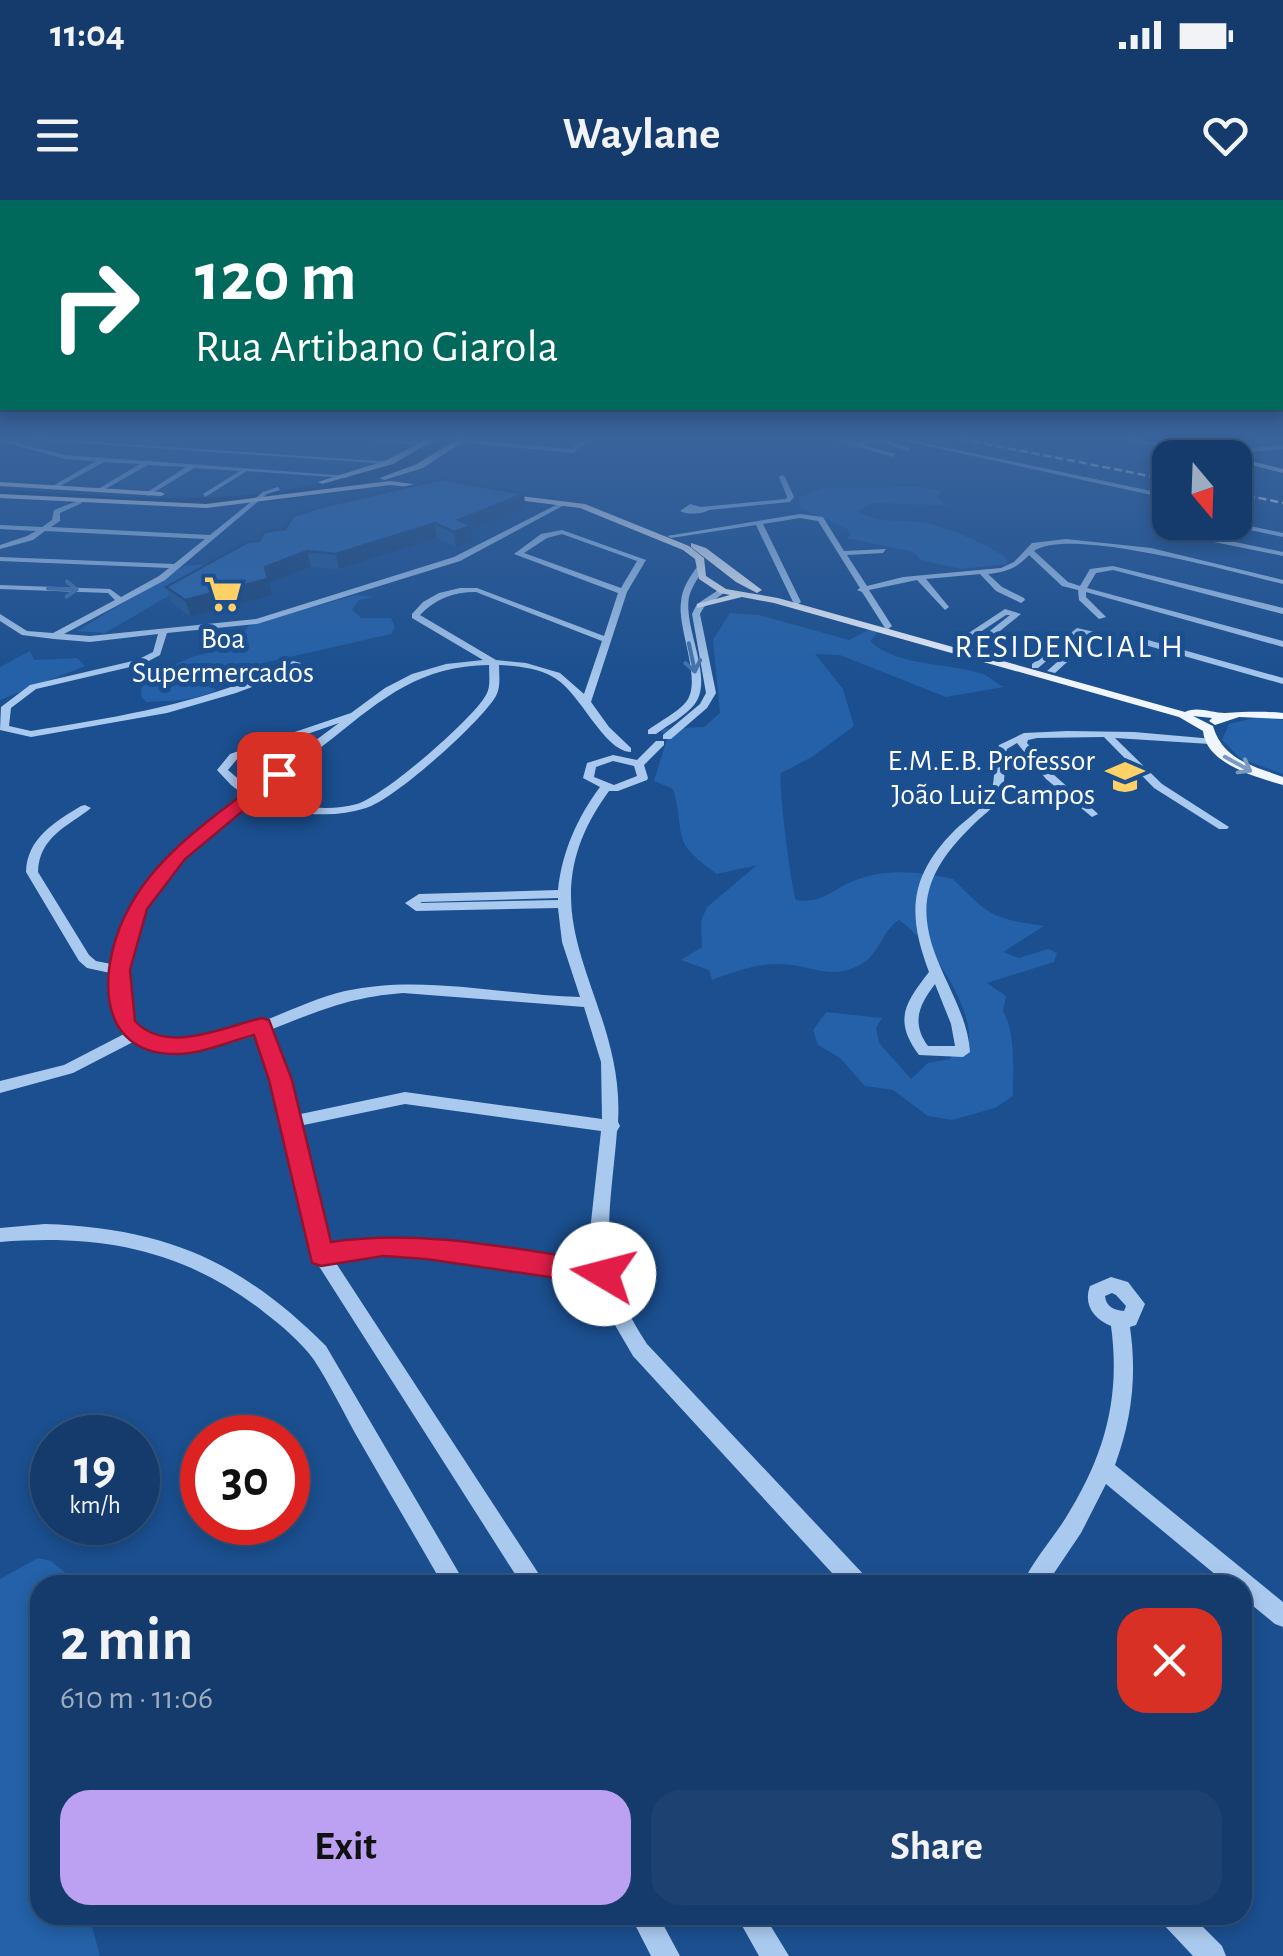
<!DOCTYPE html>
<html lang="en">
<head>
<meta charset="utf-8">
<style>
	body { margin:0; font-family:"Alegreya Sans",sans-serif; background:#1d4271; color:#f1f3f6; height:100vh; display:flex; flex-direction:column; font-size:38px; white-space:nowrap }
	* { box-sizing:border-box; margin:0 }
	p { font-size:32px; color:#9dadc1 }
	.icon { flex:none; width:55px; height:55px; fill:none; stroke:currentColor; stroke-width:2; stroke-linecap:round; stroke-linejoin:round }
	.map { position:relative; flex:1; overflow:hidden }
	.side { position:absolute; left:30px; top:1375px; width:1222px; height:350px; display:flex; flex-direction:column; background:#143b6b; border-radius:30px; box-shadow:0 5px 15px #0003,0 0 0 2px #33557e }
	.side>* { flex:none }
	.banner { position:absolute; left:0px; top:0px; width:1285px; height:210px; box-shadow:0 5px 15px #0003,0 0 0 2px #33557e; background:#00695c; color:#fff; overflow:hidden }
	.needle { width:65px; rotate:161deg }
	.buttons { position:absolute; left:1152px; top:240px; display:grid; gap:20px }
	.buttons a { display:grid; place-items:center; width:100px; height:100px; border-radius:20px; background:#143b6b; box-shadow:0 5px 15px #0003,0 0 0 2px #33557e; font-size:50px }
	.speed { position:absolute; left:30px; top:1215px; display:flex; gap:20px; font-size:50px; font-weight:700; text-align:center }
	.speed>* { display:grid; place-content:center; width:130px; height:130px; border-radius:50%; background:#143b6b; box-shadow:0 5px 15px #0003,0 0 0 2px #33557e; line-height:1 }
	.speed small { font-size:25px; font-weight:400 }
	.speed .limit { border:15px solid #d22; background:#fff; color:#111 }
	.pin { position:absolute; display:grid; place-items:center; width:85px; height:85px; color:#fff; margin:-42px; border-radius:20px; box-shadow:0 5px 15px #0006 }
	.me { position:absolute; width:110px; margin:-55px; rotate:278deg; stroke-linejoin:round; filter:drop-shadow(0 0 8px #0008) }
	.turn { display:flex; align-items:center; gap:35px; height:210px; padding:0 30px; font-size:45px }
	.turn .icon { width:130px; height:130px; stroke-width:2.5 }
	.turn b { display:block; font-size:70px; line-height:85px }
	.round { display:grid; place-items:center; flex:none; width:105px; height:105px; border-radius:30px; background:#1d4271 }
	.headline { display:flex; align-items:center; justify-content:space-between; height:170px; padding:0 30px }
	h1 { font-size:60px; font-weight:700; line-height:75px }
	.action { display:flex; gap:20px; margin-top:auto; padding:20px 30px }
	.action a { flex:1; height:115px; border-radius:30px; background:#bca0f2; color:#111; font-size:40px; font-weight:700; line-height:115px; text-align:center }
	.action a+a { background:#1d4271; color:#f1f3f6 }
	.status { display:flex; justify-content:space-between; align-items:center; height:70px; padding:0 50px; background:#143b6b; direction:ltr }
	.status svg { height:28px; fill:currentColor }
	header { display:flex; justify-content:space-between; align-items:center; height:130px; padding:0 30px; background:#143b6b; font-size:45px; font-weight:700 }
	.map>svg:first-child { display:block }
	.green { fill:#2461a8 }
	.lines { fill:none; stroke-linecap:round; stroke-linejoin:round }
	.river { fill:#123a6d; fill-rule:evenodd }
	.minor { fill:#a9c9ee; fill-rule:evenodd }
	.major { fill:#f0f6ff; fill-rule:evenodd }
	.rail { stroke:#fff; stroke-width:2.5; stroke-dasharray:8 4; stroke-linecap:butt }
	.wall { fill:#245895 }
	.shaded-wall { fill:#1d4779 }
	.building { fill:#2a66ad; stroke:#1d4779; stroke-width:2.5 }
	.oneway { stroke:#4674ac }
	.oneway2 { stroke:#7b9ac1 }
	.route { fill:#e11d48; stroke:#92132f; stroke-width:2.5 }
	.labels { text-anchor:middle; stroke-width:10; stroke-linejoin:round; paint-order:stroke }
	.far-poi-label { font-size:30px; fill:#fff; stroke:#1b4f8f }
	.far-neighbourhood-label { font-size:32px; letter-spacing:2.5px; fill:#fff; stroke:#1b4f8f }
</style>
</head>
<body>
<div class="status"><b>11:04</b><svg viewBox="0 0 49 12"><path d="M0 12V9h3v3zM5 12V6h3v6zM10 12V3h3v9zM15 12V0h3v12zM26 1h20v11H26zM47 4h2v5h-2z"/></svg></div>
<header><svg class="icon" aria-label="menu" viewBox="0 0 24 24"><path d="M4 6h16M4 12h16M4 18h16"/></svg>Waylane<svg class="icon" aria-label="heart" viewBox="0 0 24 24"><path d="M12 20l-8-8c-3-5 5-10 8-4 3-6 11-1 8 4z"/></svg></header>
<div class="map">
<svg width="1283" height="1756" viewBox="0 0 1283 1756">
	<rect width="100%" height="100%" fill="#1b4f8f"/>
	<!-- green -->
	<path class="green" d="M919,287L942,291L937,297L947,305L870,303L858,312C880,324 896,319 919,322C950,327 981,342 1007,358V364L961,369L921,360L914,352L847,338L851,334L846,328L801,308L799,298L822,288Z
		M225,363L105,433L77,431L184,366Z
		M355,395L374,397L359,400L352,410L361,418H391L395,427L391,434L236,469L214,479L209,487L217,490C194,501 170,501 146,502L141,496L142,480L189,458L239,444L248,426Z
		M730,413L759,415L849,440L871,429L879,431L870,441C898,468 952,462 985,475C990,477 997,484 1004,487L946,497L840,455L815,454L843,489L854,526L812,557L781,573C778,584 791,686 796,700C825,704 831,689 856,680C888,668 921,672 953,679C989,715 990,718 1044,726L1003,752L1019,758L1048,749L1057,753L1054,762L987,783L1006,796L1003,811C1016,834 1013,869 1013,896L995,908L952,920L928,916L893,890L865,886L840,858L818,845L813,830L826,812L882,818L876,828L879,843L911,879L928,863L949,859L968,845C977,811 927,738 899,720C880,732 881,755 858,766C828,780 812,765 781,764C759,763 732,772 712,780L709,770L681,760L702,747L701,721L707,707L757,665L717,674C668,639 687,638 673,589L654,581L667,539L660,529L704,527L720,513L713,440Z
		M30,451L34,460L77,458L85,466L0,500V467Z
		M1258,517L1283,520V574L1241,559L1222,540L1229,524Z
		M38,1358L51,1361L80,1385H40V1715H89L100,1756H0V1379Z"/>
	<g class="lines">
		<!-- river -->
		<path class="river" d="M441,239H453C338,327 136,305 0,295V289C159,300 294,315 441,239Z"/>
		<!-- minor -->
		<path class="minor" d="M0,239L65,255L349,276L346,278L247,271L205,297L203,294L240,271L194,268L148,296L146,293L186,267L148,265L100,292L98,289L140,264L104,262L53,290L51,287L96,261L65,259L0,241Z
			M22,239H51L393,262L390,264Z
			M354,239L429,243L426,245Z
			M460,239L572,249L583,239H589L573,253L458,242Z
			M831,239L856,243L884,239L911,249L908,251L879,241L863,245L895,254L893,257Z
			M895,239H906L1170,295V299Z
			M1124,239H1136L1204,252L1283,245V249L1204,256Z
			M782,275L785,277L794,297L790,302L709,310C704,314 687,315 680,311L690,304L701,307L786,299L787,297L779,277Z
			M278,287L280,290L267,294L165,380L64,434L90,436L256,419L454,357L562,302L568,303L460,361L257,424L167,433L160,455L143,464L36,489L11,508L9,526L31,531C123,516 208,503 293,461L301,463L268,481L236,493L167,513L31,537L0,530L1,507L30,485L137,460L153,452L158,434L90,442L54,439L22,435L0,421V414L27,431L53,433L115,400L108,393L0,389V385L110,389L121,397L159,376L169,368L0,361V357L174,364L205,339L45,331L33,340L0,349V345L27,336L36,331L0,329V325L42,327L52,320L54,310L80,300L82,303L60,313V321L51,327L210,335L263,292Z
			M800,314L823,317L844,351L886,349L883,353L847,355L867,386L903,377L1001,368L1014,362L1032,343L1066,339L1151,348L1283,380V384C1237,373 1068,326 1034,351L1068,382L1080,386L1090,369L1113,366L1283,408V414L1113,370L1096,373L1087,388L1283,441V447L1086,392V397L1106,417L1099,419L1079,400L1078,390L1062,386L1029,355C1017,368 1006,372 988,374L1002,387L1024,398L1025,400L1021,403L996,391L980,374L926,379L949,407L945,410L917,380L869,390L892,426L888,429L885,428L862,392L857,390L860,388L818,321L800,318L763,324L801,402L797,405L793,402L756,325L671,338L667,336Z
			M1232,322L1283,333V337L1232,326Z
			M562,330L646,360L627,392L591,502L609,527L631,548V552C603,551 580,491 553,477C537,468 517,466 499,465C499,475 501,487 496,496C481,522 395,599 366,608C329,620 287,614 252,598C189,648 121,710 127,797C128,816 136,832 155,838C215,856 287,804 345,791C423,774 501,795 580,797L562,742L558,708L416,711L405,703L419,694L558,690C562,652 577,618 600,587L583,578L587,563L613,555L637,560L656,541H664V545L644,565L648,578L647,580L618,591H609C515,719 626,794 618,922L620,926L617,931C610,1019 594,1064 647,1144L866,1377L869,1385H843L633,1156L612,1120L596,1080L383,1053L334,1060L546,1385H522L315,1060L272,879L257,835C217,848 175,860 135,841L73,873L0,893V881L64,865L126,833L115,810V774L87,768L79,761L26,672C27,638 55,622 81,606L85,605L91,608C67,627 39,637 38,672L89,755L96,761L116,765C126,690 187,638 243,594L231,585L217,570L230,554L351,513L385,488L412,474L446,464L483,460L412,418V414L423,402L439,393L460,388H477L604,436L618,393L514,354L541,334ZM562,334L637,361L621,388L524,353L547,338ZM476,392L602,441L584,494L560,473L526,463L496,460L420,415C435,399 453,392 476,392ZM489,465C489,475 491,487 486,495C472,520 384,596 357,604C325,613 288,606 258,593C283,575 309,557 333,538C384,497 421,466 489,465ZM339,523L250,589L228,570L238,558ZM613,561L634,566L637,576L614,585L594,577L596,567ZM558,698V700L420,703L422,702ZM403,793L584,807L601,862L602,919L405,892L296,915L288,879L270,830C318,811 350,797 403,793ZM405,904L601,931L591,1022L594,1064L383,1037L328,1046L299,926Z
			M1202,335L1283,352V356L1199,339Z
			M697,367L704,369C698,378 692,386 689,397C683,429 715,479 694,505C684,517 668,525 656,534H648V530C660,521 677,513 686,502C703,481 677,429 681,402C682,388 689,378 697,367Z
			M720,389L727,391L704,407L700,414L716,493L707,508L671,539H663V535L700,504L706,493L692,414L697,404Z
			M1005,409L1021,414L975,451L967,449L1010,415H1006L959,446L952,444Z
			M1077,428L1099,433L1055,473L1047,471L1088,435L1079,434L1038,468H1032V464Z
			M1141,438L1283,478V484L1138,443L1137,441Z
			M1067,531L1134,532L1214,539L1215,541L1210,544L1115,538L1162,584L1229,627L1227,629H1219L1154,588L1104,537L1037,538L1028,540L1027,543L1054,575L1096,612L1098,614L1092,617L1046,579L1017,543L1007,549C1002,565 1008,587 998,601C992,609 983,615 976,622C948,649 922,680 927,721C932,768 967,805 970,852L963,857L919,855C893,820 905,803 929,772C907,714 909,676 955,630C965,620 981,610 988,598C998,582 991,561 999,545L1024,533ZM935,784L951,824L955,846H928C911,823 919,805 935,784Z
			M45,1024C165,1028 241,1061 326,1146L466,1385H443C414,1334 384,1284 355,1233C342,1209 329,1183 314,1160C301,1142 282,1126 265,1113C184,1049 100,1034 0,1042V1028Z
			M1111,1077L1128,1082L1145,1104L1136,1125L1130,1127C1137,1176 1132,1219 1115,1265L1283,1402V1427L1275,1424L1242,1397V1385H1228L1106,1284L1081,1333L1046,1385H1022C1032,1362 1051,1341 1065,1319C1104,1257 1121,1199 1111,1126C1094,1119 1083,1105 1090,1086ZM1112,1093L1116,1095L1126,1106L1124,1111C1114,1110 1106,1107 1105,1096Z
			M630,1715H658L680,1756H651Z
			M736,1715H764L789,1756H759Z
			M1159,1715H1191L1222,1746L1226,1756H1193L1163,1724Z"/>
		<!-- major -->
		<path class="major" d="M427,239H436L393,264L322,284L318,282L387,260Z
			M458,239H467L423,268L384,280L380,278L417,264Z
			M1232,239H1240L1228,249L1235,257L1283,269V273L1235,261V258H1228L1222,247L1199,246L1227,243Z
			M390,281L443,288L439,290L390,285L206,308L0,298V294L206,304Z
			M0,282L161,292L165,294L161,296L0,286Z
			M505,294L585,304L689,346L704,358L706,376L726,389L778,398L1185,512C1198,506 1211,513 1225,513C1245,512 1262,511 1283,513V519L1239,517L1215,525L1209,521L1212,518L1193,516L1213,526C1223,560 1253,566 1283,577V585C1256,577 1206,564 1203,531L1179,517L774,403L742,397L697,408V404L730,395L720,393L699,379L695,359L683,350L580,308L502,298Z
			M691,343L706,348L762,390L757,393L736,382L691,347Z"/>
		<!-- rail -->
		<path class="rail" d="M961,239L1170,280
			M1235,293L1283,303"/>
	</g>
	<!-- wall -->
	<path class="wall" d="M524,294L525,308L472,330L473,341L456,347L437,338L339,369L311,367L269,383L272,395L191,417L172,403L166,387L259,341Z"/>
	<!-- shaded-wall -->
	<path class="shaded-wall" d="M524,294L525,308L472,330L473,341L456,347L454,332L459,320Z
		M435,323L437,338L339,369L336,354Z
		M307,351L311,367L269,383L265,367Z
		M268,379L272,395L191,417L185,400Z"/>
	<!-- building -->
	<path class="building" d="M442,279L524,294L459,320L471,326L454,332L435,323L336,354L307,351L265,367L268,379L185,400L166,387L248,342L259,341L264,332L285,329L293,316L325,306Z"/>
	<!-- one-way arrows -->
	<defs><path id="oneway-shaft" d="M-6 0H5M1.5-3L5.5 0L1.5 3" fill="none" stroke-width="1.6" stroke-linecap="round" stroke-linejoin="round" transform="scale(2.5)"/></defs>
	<g class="oneway">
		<use href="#oneway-shaft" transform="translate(63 389) rotate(2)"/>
		<use href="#oneway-shaft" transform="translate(692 458) rotate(78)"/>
	</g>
	<use class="oneway2" href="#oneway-shaft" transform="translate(1238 564) rotate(29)"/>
	<!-- sky -->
	<linearGradient id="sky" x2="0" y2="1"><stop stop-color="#0f2b4f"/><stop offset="0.49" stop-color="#39639b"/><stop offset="1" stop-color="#39639b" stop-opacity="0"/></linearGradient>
	<rect width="1283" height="485" fill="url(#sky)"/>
	<!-- route -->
	<path class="route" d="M273,571L287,574L185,659L147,709L130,770L135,821C166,855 224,827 262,818L269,820L292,880L331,1042C422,1028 513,1049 604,1062L613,1065L617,1074L613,1082L604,1085L426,1059L383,1056L321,1066L312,1063L269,880L254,835C231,841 204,853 180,854C91,857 98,763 130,706C161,649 223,611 273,571Z"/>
	<!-- icons -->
	<defs>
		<g id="supermarket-bare" transform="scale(3)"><path d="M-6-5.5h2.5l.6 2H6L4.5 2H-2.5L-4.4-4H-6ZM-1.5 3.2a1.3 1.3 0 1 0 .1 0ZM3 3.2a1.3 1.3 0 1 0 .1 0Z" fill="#ffd166" stroke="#1b4f8f" stroke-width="2.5" paint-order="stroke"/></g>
		<g id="school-bare" transform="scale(3)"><path d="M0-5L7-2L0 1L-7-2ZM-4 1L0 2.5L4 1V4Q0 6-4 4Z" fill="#ffd166" stroke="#1b4f8f" stroke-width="2.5" paint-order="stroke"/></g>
	</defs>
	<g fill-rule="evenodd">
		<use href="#supermarket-bare" x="223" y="394"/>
		<use href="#school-bare" x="1125" y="577"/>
	</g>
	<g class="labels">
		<!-- far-poi labels -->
		<g class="far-poi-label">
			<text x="223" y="448">Boa<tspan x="223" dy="34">Supermercados</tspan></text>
			<text x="1095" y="570" text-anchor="end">E.M.E.B. Professor<tspan x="1095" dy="34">João Luiz Campos</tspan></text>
		</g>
		<!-- far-neighbourhood labels -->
		<g class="far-neighbourhood-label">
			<text x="1070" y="457">RESIDENCIAL H</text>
		</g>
	</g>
</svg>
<div class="buttons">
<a><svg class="needle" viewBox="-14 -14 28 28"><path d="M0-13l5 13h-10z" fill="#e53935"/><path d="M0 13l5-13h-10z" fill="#9dadc1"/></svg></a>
</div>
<div class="speed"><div>19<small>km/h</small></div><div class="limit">30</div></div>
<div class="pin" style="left:279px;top:574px;background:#d93025"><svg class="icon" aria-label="arrive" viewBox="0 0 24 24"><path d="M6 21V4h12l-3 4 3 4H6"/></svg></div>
<svg class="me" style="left:604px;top:1074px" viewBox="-20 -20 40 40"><circle r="19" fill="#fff"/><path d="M0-13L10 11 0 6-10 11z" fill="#e11d48"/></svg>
<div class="banner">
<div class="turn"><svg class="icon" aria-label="right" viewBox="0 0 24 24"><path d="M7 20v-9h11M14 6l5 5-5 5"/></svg><div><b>120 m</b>Rua Artibano Giarola</div></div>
</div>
<section class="side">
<div class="headline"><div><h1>2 min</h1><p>610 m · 11:06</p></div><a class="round" style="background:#d93025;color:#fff"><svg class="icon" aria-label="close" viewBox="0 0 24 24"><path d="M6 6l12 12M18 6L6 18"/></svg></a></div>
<div class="action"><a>Exit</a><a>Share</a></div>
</section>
</div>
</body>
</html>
